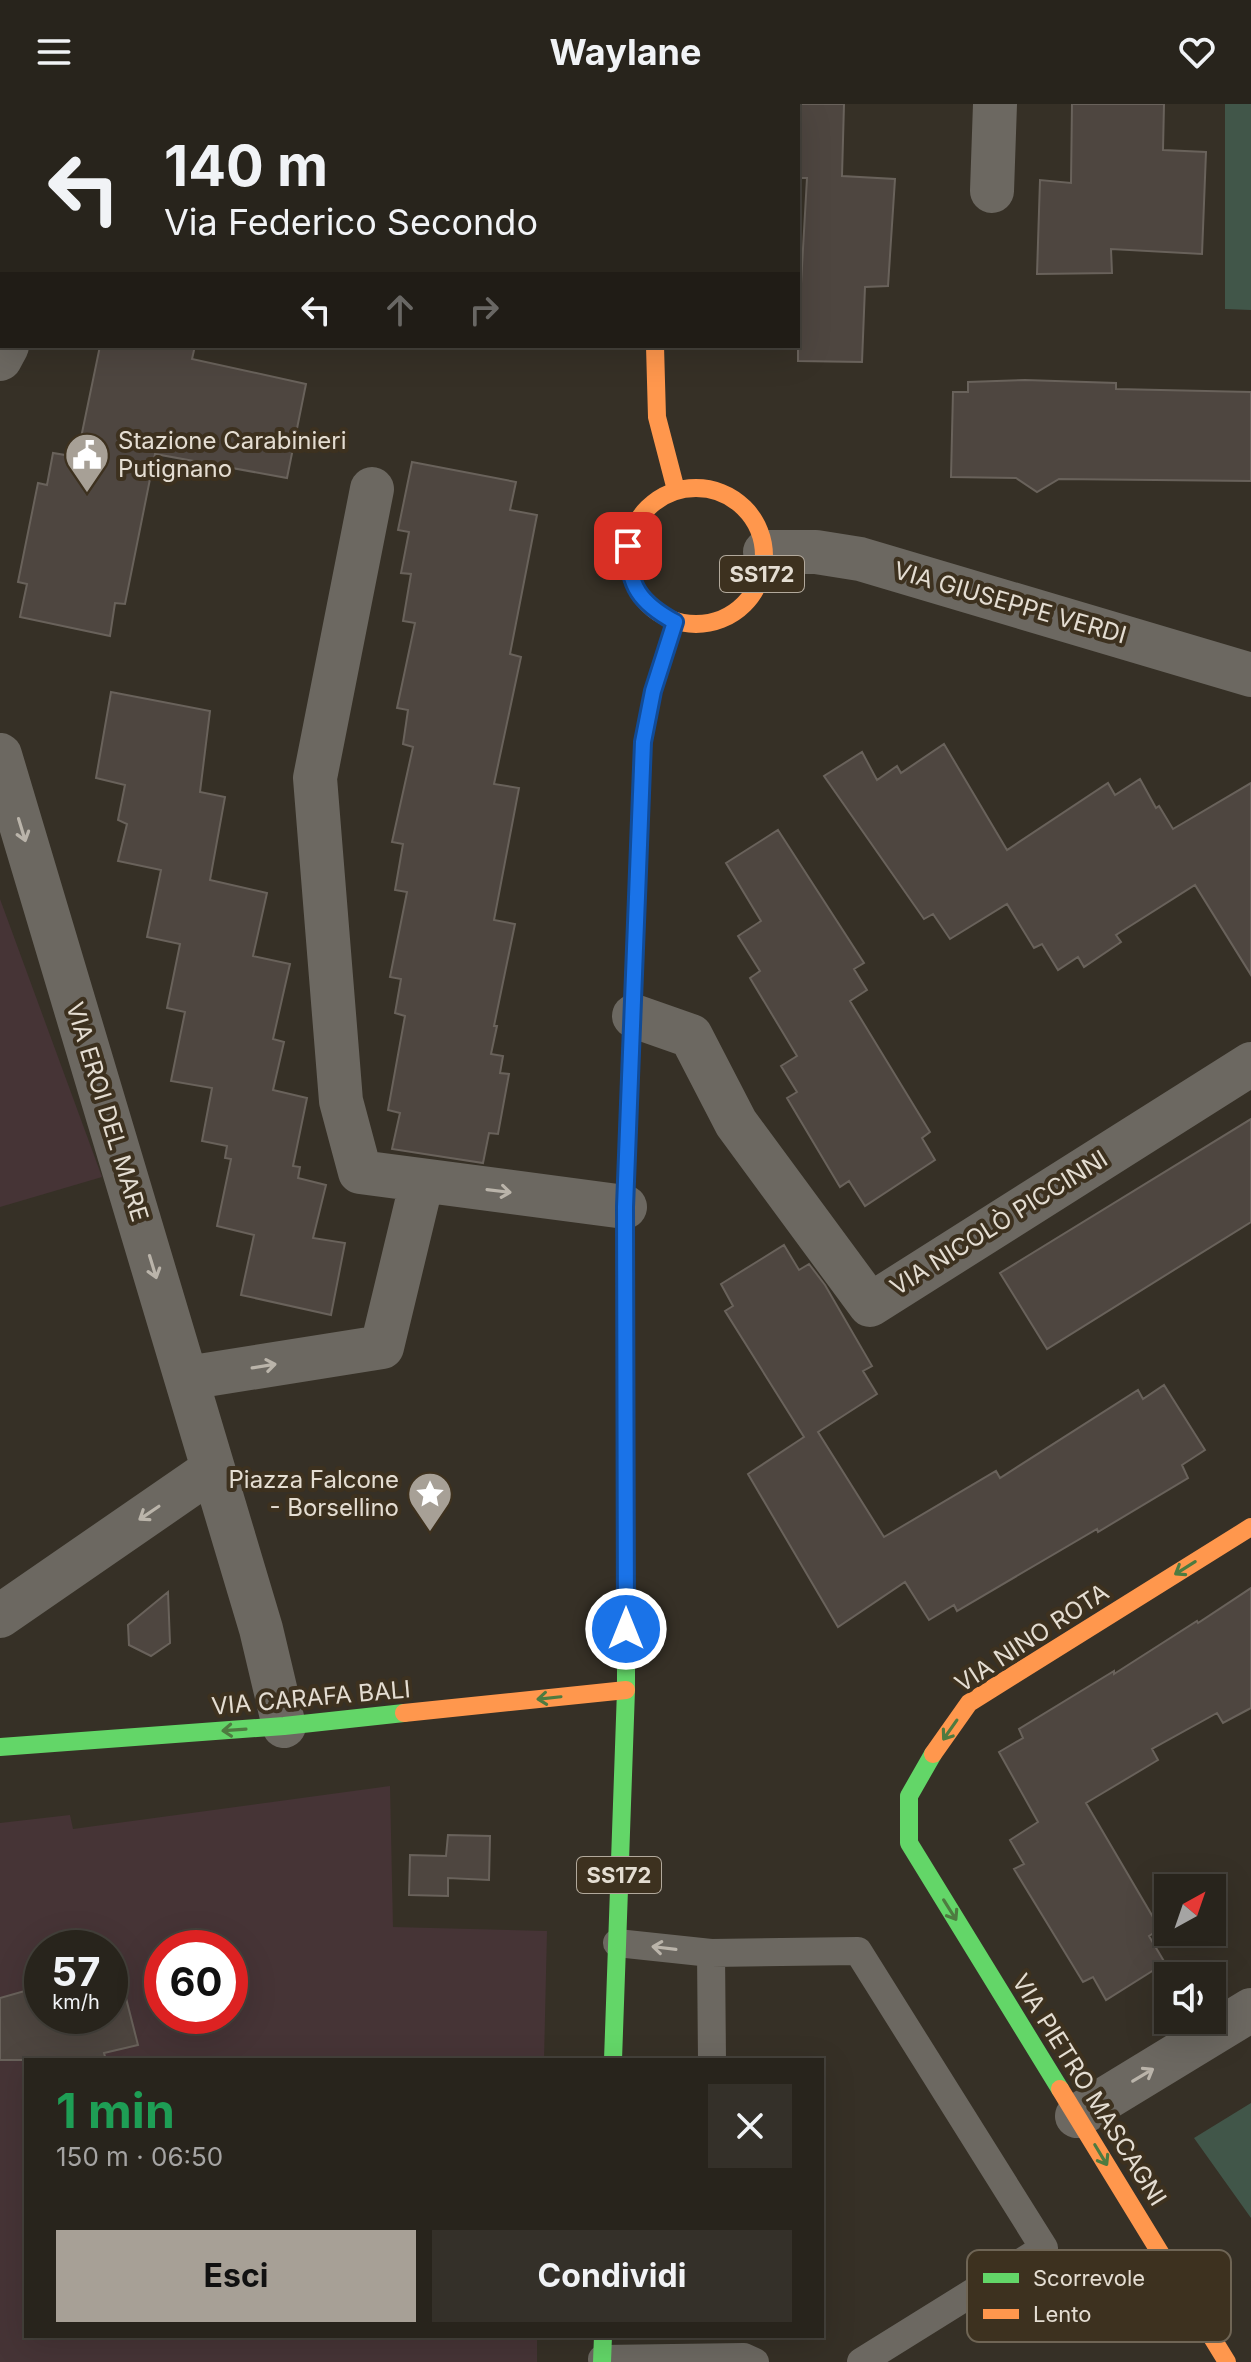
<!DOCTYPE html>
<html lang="it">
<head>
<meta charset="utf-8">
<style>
	body { margin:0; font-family:Inter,sans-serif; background:#343029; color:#f1f3f6; height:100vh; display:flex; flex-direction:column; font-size:30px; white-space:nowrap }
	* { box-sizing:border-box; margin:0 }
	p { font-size:26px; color:#a5a4a3 }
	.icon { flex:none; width:44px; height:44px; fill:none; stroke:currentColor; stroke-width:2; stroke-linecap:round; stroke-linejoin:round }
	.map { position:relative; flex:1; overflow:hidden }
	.drawer { position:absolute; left:24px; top:1954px; width:800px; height:280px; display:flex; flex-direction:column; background:#28241c; border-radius:0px; box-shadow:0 8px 32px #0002,0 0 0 2px #44413b }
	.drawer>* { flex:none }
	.hud { position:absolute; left:0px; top:0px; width:800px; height:244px; box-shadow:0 8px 32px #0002,0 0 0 2px #44413b; background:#28241c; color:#f1f3f6; overflow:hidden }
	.needle { width:52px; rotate:40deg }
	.controls { position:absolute; left:1154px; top:1770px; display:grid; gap:16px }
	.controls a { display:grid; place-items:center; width:72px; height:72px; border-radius:0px; background:#28241c; box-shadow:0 8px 32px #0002,0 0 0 2px #44413b; font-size:40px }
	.speed { position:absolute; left:24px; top:1826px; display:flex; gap:16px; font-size:40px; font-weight:700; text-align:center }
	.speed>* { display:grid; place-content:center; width:104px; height:104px; border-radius:50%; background:#28241c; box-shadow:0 8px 32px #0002,0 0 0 2px #44413b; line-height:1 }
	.speed small { font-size:20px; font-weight:400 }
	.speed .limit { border:12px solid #d22; background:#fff; color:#111 }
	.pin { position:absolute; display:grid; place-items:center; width:68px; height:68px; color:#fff; margin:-34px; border-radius:16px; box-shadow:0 4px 12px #0006 }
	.me { position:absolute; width:88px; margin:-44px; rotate:0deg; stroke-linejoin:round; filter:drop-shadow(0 0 6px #0008) }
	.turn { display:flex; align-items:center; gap:28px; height:168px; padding:0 32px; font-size:36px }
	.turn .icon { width:104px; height:104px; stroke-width:2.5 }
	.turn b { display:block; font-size:56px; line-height:68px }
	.lanes { display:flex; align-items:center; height:76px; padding:0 32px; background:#0003; justify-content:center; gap:40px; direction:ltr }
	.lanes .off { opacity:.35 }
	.round { display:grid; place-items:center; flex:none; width:84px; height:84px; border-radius:0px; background:#343029 }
	.headline { display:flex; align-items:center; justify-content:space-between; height:136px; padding:0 32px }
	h1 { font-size:48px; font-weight:700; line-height:60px; color:#1e9e55 }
	.primary-button { display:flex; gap:16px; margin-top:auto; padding:16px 32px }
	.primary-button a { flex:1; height:92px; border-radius:0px; background:#a7a096; color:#111; font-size:32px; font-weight:700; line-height:92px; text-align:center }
	.primary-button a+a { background:#343029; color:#f1f3f6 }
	header { display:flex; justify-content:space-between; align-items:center; height:104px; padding:0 32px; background:#28241c; font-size:36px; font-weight:700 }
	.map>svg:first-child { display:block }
	.education { fill:#463436; fill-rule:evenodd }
	.green { fill:#415649 }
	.building { fill:#4e4640; stroke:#69625b; stroke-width:2 }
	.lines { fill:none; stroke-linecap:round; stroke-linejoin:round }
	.lane { stroke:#6c6861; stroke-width:28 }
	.street { stroke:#6c6861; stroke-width:44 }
	.fast { stroke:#63d668; stroke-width:18 }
	.slow { stroke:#ff974d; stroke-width:18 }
	.oneway { stroke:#bab4aa }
	.oneway2 { stroke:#4e7b40 }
	.route-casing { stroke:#114b97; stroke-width:20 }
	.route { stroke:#1a73e8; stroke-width:14 }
	.labels { text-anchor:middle; stroke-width:8; stroke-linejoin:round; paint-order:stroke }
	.shield { fill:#3d311f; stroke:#b2a99c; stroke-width:2 }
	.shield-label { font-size:22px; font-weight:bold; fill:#e4ddd2 }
	.poi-label { font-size:24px; fill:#e4ddd2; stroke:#3d311f; text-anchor:start }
	.street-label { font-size:24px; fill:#e4ddd2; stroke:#3d311f }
	.key { fill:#3d311f; stroke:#6f6555; stroke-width:2 }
	.key-label { font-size:22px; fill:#e4ddd2 }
</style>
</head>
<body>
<header><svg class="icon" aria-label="menu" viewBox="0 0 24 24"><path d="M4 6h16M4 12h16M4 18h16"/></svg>Waylane<svg class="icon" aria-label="heart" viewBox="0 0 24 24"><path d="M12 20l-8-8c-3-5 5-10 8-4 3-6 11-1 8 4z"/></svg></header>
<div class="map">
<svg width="1251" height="2258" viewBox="0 0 1251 2258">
	<rect width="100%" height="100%" fill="#363026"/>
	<!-- education -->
	<path class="education" d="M0,795L102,1073L0,1103Z
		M390,1682L393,1823L547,1827L544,1956H26V2232H537V2258H0V1719L70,1711L73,1725ZM42,1844H110V1912H42ZM162,1844H230V1912H162Z"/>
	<!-- green -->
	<path class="green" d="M1225,0H1251V206L1225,205Z
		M1251,1999V2114L1194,2034Z"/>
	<!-- building -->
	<path class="building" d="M798,0H844L842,72L895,75L888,182L865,183L862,258L798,257V180H801L807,74H798Z
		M1072,0H1164L1163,46L1206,48L1202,150L1111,145L1112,169L1037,170L1040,76L1071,79Z
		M100,242H195L192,255L306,280L287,374L155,350L125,500L115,499L110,532L20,513L27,480L18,478L38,379L47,381L53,349L77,353Z
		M1025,276L1116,279V285L1251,288V377L1059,375L1037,388L1016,374L951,373L953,288H968V278Z
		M412,358L516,378L510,406L537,411L510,550L521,553L494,680L519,684L494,816L515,820L494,922H497L491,950L503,952L500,969L509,970L498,1030L489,1029L483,1059L392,1045L400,1009L388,1006L405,912L395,909L401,875L390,873L407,788L395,786L403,740L392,738L413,643L403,640L408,606L397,604L415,519L403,517L411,470L401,469L409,428L398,426Z
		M111,588L210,607L200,688L225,693L210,776L267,789L253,852L290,860L273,935L284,938L273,986L307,994L293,1062L300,1063L298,1074L326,1081L313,1134L345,1139L331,1211L241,1191L254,1131L217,1122L231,1055L225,1054L227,1042L202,1037L212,984L171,977L185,908L167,904L180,840L147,833L161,766L118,757L127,720L118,716L125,681L96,674Z
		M944,640L1007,746L1108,679L1115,691L1140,675L1156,704L1159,702L1173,725L1251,679V871L1195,781L1116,831L1121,838L1084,863L1078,853L1058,866L1042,840L1034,844L1007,800L950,835L933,810L924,815L824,672L862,648L877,676L897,662L901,669Z
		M778,726L864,859L854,865L867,886L850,897L930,1028L922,1034L935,1056L865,1102L849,1077L840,1083L787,994L797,988L781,962L797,952L750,874L760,867L738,832L761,817L726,759Z
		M1251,1015V1118L1047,1245L1000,1169Z
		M784,1141L799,1166L809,1160L825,1181L872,1262L863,1267L877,1290L818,1328L884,1433L996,1367L1000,1374L1138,1286L1143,1295L1164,1281L1205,1346L1182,1361L1188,1374L1098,1428L1097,1425L957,1507L954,1501L929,1516L905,1478L838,1523L748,1370L804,1333L725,1207L733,1202L721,1180Z
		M1251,1484V1604L1223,1619L1217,1609L1152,1645L1158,1656L1086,1699L1160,1825L1149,1832L1165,1859L1106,1896L1093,1873L1083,1878L1014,1765L1024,1760L1010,1736L1038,1718L999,1648L1023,1634L1019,1625L1114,1567V1570L1197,1517L1198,1519Z
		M168,1488L170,1539L151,1552L129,1541L128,1521Z
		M448,1731L490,1732L489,1776L448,1774V1792L409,1791L410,1751L446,1752Z
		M117,1859L138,1941L104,1949L106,1956H0V1894L42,1882V1912H110V1861Z"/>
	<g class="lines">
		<!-- lane -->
		<path class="lane" d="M617,1839L711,1849
			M712,1956L711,1849L858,1847L1044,2144L861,2258
			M602,2255L744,2253L755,2258"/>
		<!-- street -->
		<path class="street" d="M13,0V2
			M273,2V0
			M992,87L995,0
			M0,189L2,188
			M0,255L7,242
			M372,385L315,674L341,997L360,1068L625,1103
			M765,448H816L860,455L1251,571
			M0,651L261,1525L284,1622
			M634,912L691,932L736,1019L870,1201L1251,960
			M187,1274L382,1243L422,1077
			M0,1512L213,1365
			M1077,2012L1251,1906"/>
		<!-- fast -->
		<path class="fast" d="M656,0V2
			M630,968L643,638L653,587L675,518
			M0,1643L284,1622L404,1609
			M933,1650L909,1692V1739L1060,1985
			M613,1956L626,1586V1520
			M602,2258L603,2232"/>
		<!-- slow -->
		<path class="slow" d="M655,242L657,313L676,386
			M628 452a68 68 0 1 1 136 0a68 68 0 1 1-136 0Z
			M626,1520L625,1103L630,968
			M404,1609L626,1586
			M933,1650L969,1599L1251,1423
			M1060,1985L1227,2258"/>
	</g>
	<!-- one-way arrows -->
	<defs><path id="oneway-shaft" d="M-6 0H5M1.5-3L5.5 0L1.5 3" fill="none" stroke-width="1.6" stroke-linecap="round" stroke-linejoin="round" transform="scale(2)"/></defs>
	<g class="oneway">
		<use href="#oneway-shaft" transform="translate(22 726) rotate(73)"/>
		<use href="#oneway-shaft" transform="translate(499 1087) rotate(7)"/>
		<use href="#oneway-shaft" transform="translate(153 1163) rotate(73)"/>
		<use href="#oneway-shaft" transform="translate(264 1262) rotate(-9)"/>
		<use href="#oneway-shaft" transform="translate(149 1409) rotate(146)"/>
		<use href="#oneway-shaft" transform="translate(664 1844) rotate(-173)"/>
		<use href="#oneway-shaft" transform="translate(1143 1971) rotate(-31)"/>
	</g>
	<g class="oneway2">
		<use href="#oneway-shaft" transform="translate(1185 1464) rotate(148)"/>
		<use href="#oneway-shaft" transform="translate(549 1594) rotate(174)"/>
		<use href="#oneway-shaft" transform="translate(234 1626) rotate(176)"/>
		<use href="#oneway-shaft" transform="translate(950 1626) rotate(125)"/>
		<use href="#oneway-shaft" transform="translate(950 1806) rotate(58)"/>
		<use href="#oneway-shaft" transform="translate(1101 2051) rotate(59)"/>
	</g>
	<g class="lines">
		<!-- route casing -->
		<g class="route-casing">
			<path id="route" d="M626,1525L625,1103L643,638L653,587L675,518C640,499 628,482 628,442"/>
		</g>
		<!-- route -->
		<use href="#route" class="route"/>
	</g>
	<!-- icons -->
	<defs>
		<g id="civic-pin" transform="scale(2.3)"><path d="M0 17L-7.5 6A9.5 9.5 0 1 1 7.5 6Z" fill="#a7a096" stroke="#3d311f"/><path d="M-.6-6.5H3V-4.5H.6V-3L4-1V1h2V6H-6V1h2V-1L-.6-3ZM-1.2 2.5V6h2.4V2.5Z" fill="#fff"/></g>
		<g id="sight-pin" transform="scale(2.3)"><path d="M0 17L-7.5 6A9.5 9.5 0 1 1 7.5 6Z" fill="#a7a096" stroke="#3d311f"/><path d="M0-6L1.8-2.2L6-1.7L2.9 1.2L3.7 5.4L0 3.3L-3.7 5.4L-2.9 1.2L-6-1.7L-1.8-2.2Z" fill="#fff"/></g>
	</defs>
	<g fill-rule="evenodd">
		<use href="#civic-pin" x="87" y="351"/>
		<use href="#sight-pin" x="430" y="1390"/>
	</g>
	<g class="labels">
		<!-- shield labels -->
		<g class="shield">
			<rect x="720" y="452" width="84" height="36" rx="6"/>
			<rect x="577" y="1753" width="84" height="36" rx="6"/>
		</g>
		<g class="shield-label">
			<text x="762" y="478">SS172</text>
			<text x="619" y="1779">SS172</text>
		</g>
		<!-- poi labels -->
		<g class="poi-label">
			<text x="118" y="345">Stazione Carabinieri<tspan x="118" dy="28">Putignano</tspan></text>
			<text x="399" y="1384" text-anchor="end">Piazza Falcone<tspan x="399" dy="28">- Borsellino</tspan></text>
		</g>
		<!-- street labels -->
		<g class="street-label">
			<text transform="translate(1010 499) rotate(16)" y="8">VIA GIUSEPPE VERDI</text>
			<text transform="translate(107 1008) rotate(73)" y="8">VIA EROI DEL MARE</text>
			<text transform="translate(999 1119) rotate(-32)" y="8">VIA NICOLÒ PICCINNI</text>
			<text transform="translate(1032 1534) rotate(-33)" y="8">VIA NINO ROTA</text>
			<text transform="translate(311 1594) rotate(-5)" y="8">VIA CARAFA BALI</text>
			<text transform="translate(1089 1986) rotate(58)" y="8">VIA PIETRO MASCAGNI</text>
		</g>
	</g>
	<!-- legend -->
	<rect x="967" y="2146" width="264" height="92" rx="12" class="key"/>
	<rect x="983" y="2169" width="36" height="10" fill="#63d668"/>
	<rect x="983" y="2205" width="36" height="10" fill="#ff974d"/>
	<g class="key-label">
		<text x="1033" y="2182">Scorrevole</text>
		<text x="1033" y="2218">Lento</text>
	</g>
</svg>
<div class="controls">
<a><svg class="needle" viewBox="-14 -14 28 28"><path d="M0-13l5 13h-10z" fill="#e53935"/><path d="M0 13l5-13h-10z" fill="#a5a4a3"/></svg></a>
<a><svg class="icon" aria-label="sound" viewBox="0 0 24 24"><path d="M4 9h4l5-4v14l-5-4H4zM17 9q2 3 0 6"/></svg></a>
</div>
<div class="speed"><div>57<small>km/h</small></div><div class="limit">60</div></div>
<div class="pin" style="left:628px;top:442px;background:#d93025"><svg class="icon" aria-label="arrive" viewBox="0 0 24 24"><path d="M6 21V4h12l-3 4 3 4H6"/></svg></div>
<svg class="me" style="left:626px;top:1525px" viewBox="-20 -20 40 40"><circle r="17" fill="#1a73e8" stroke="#fff" stroke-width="3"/><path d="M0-11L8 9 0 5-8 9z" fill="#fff"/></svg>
<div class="hud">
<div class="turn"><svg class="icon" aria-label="left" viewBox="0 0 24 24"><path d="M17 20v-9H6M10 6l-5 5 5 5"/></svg><div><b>140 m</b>Via Federico Secondo</div></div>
<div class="lanes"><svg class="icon" aria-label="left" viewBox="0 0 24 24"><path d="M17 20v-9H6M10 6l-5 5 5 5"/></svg><svg class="icon off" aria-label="ahead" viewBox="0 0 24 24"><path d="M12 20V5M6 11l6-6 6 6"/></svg><svg class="icon off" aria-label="right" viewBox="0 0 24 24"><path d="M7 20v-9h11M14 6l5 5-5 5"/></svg></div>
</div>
<section class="drawer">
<div class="headline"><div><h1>1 min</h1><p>150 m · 06:50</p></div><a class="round"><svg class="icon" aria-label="close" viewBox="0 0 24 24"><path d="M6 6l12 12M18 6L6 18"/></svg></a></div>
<div class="primary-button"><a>Esci</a><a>Condividi</a></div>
</section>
</div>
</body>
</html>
